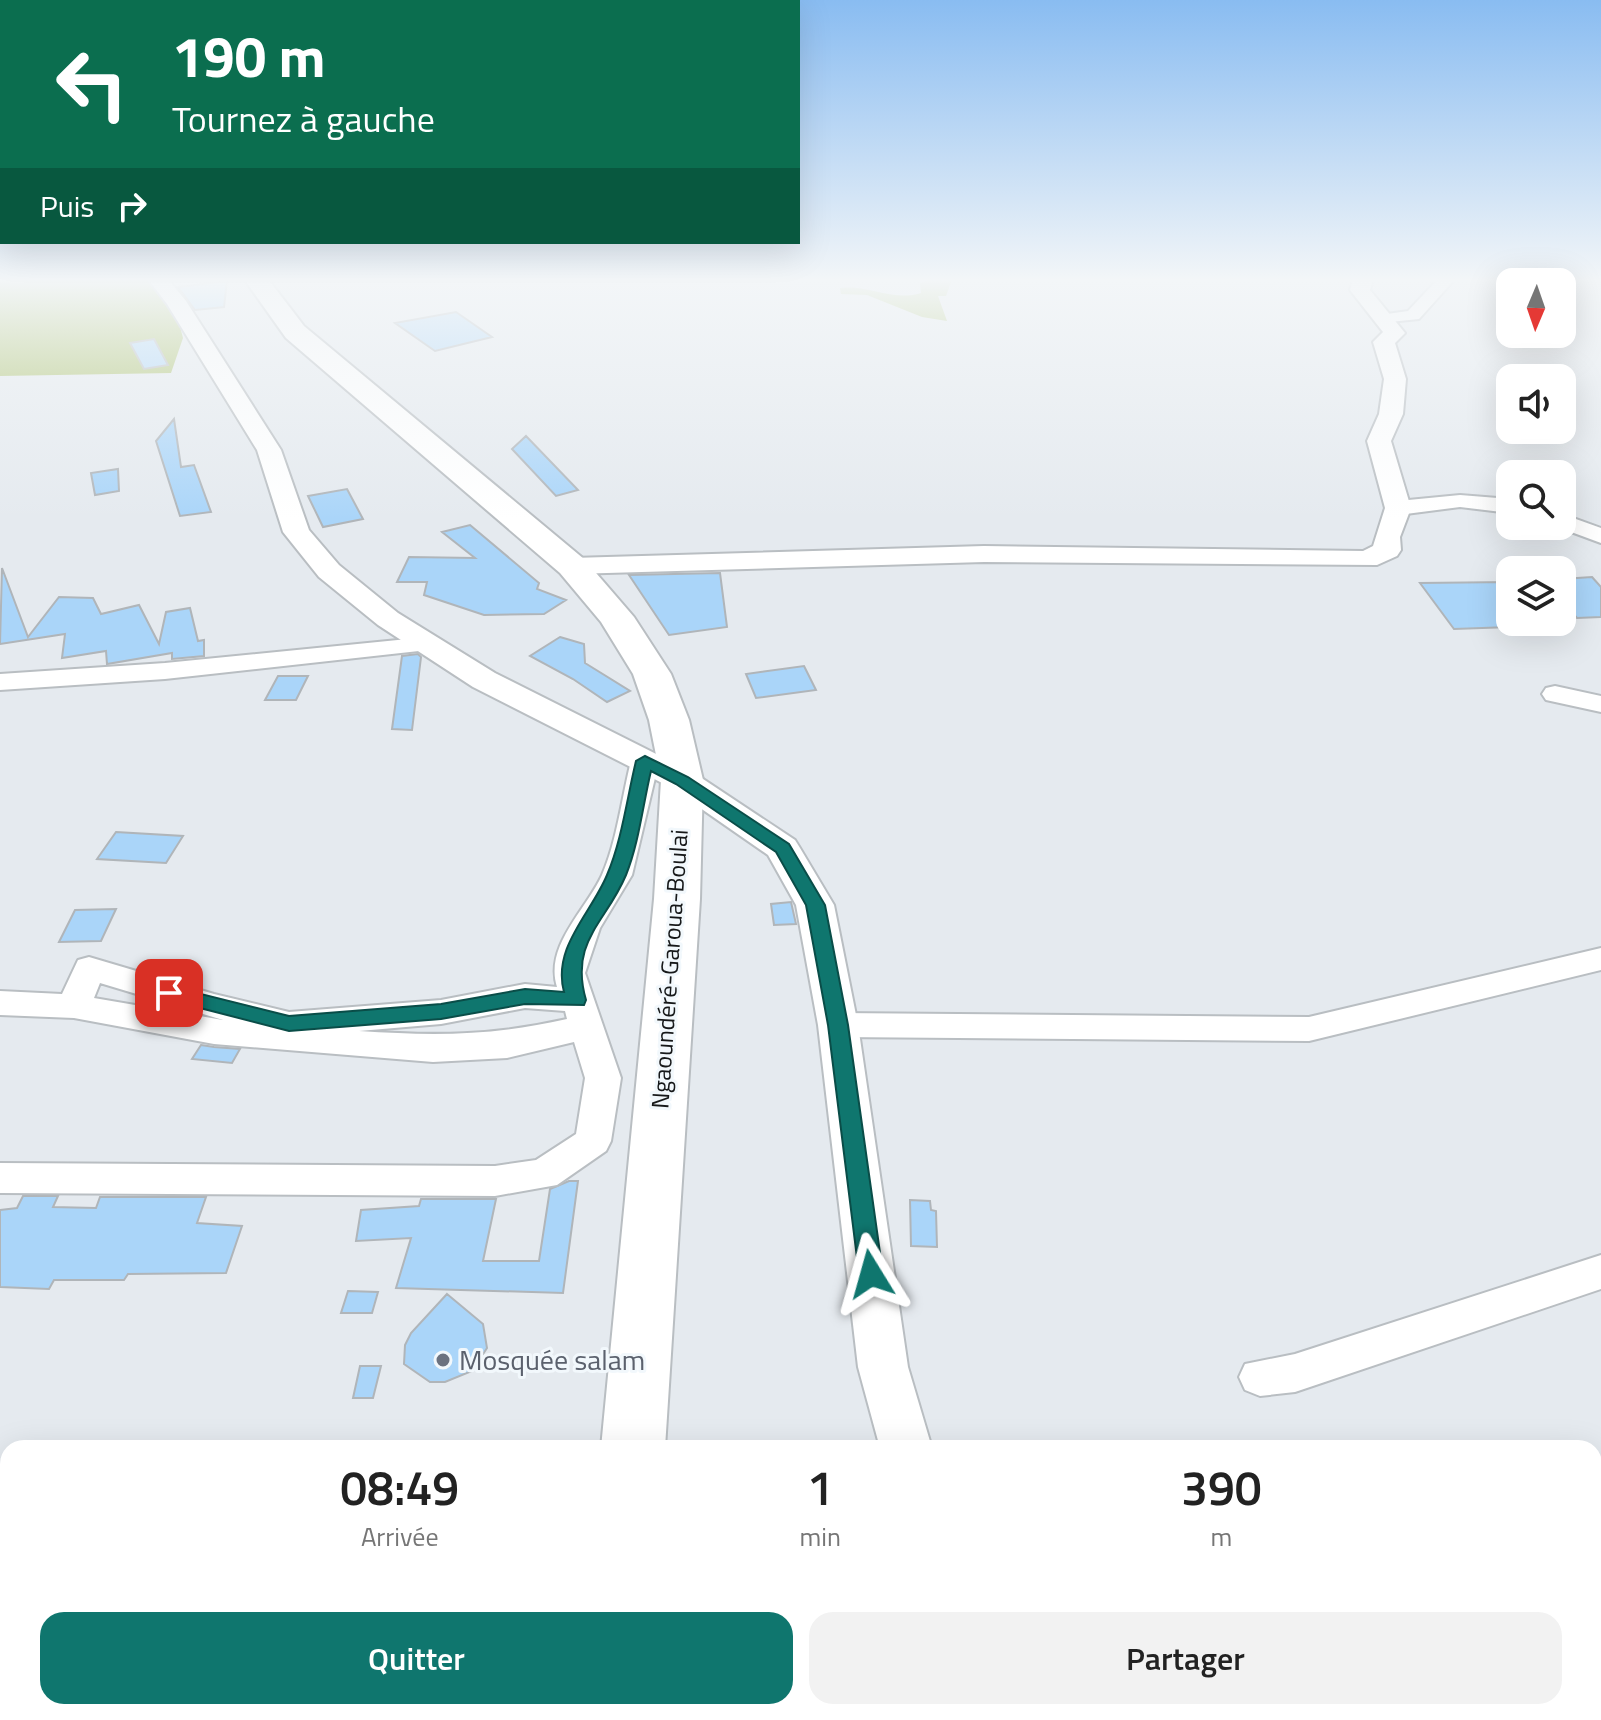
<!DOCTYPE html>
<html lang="fr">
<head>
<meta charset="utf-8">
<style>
	body { margin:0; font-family:"Titillium Web",sans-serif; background:#f2f2f2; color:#222; height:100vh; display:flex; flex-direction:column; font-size:30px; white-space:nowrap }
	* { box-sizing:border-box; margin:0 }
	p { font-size:26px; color:#767676 }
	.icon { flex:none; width:44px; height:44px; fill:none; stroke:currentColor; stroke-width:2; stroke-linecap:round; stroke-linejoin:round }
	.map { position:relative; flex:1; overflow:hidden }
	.side { position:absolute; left:0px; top:1440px; width:1602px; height:280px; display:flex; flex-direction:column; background:#fff; border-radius:24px 24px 0 0; box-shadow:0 8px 32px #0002 }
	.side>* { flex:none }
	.banner { position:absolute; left:0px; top:0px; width:800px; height:244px; box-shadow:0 8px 32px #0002; background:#0b6e4f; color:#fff; overflow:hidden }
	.needle { width:52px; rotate:182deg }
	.buttons { position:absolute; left:1496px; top:268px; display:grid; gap:16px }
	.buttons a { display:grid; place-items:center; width:80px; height:80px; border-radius:16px; background:#fff; box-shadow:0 8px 32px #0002; font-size:40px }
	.pin { position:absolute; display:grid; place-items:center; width:68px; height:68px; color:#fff; margin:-34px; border-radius:16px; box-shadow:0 4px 12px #0006 }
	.me { position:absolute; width:88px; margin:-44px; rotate:352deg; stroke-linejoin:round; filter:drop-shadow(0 0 6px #0008) }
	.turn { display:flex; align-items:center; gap:28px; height:168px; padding:0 40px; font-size:36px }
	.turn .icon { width:104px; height:104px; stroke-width:2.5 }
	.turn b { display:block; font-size:56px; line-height:68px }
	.then { display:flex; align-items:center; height:76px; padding:0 40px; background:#0003; gap:16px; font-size:30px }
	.eta { display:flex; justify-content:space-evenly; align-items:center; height:136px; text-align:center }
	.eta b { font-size:48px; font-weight:600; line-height:56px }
	.cta { display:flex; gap:16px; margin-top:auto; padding:16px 40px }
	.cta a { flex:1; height:92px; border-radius:24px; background:#0f766e; color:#fff; font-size:32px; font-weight:600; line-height:92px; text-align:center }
	.cta a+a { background:#f2f2f2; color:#222 }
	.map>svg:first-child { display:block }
	.forest { fill:#abc16c }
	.building { fill:#aad5f9; stroke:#b0b5b9; stroke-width:2 }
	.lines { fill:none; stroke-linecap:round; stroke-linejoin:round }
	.minor-casing { stroke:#b9bec2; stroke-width:4 }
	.tertiary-casing { stroke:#b9bec2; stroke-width:4 }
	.trunk-casing { stroke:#b9bec2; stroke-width:4 }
	.minor { fill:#fff; fill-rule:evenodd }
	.tertiary { fill:#fff; fill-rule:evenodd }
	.trunk { fill:#fff; fill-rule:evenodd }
	.route { fill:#0f766e; stroke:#0a4d48; stroke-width:2 }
	.worship-dot { fill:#6b7280; stroke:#f2f8fc; stroke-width:3 }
	.labels { text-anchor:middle; stroke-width:6; stroke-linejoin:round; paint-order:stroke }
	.street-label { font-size:24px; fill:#161819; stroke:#f2f8fc }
	.near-worship-label { font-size:28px; fill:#5b616d; stroke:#f2f8fc; text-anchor:start }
</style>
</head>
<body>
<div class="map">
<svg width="1601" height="1720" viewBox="0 0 1601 1720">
	<rect width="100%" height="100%" fill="#e5eaef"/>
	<!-- forest -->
	<path class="forest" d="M0,279H160L170,288L183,338L171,373L0,376Z
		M932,279H952L946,296H938L947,321L922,317L867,295L841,294L840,288C867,284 893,302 921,293L920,283Z"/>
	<!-- building -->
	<path class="building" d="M227,281L224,307L195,310L178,287Z
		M456,312L492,337L435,351L395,323Z
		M154,339L168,365L144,369L130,343Z
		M174,419L181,467L194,465L211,512L180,516L156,441Z
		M526,436L578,490L556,496L512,449Z
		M118,469L119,491L95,495L91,473Z
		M347,489L363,519L323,527L308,496Z
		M470,525L539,583L537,589L566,600L544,614L484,615L424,595L427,582H397L409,557L475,558L442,532Z
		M2,568L28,637L59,597L93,598L101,614L139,605L159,644L166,612L190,608L198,641L204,640V656L172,659V653L107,664L106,651L62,658L65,634L0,644Z
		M720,573L727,627L669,635L629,575Z
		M1592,577L1601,587V617L1577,618L1562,601V579Z
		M1510,582V627L1454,629L1420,583Z
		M560,637L584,644L585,663L630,691L607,702L573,679L530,656Z
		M418,654L421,657L412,730L392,729L402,656Z
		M804,666L816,690L756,698L746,674Z
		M278,676H308L296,700H265Z
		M116,832L183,836L166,863L97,859Z
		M791,902L796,924L774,925L771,904Z
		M116,909L101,941L59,942L75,910Z
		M201,1045L214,1047L240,1049L232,1063L192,1059Z
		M569,1181H578L563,1293L396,1288L411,1238L356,1241L361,1210L419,1206L421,1199H496L483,1261H539L550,1189Z
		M23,1196H58L53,1207L96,1208L100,1197H206L197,1223L242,1226L226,1273L128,1274L124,1280H54L49,1289L0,1287V1210L17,1208Z
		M910,1200L930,1201L931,1210L936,1211L937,1247L911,1246Z
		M348,1291L378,1292L372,1313H341Z
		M447,1294L483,1324L487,1348L472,1371L445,1382H430L404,1364L405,1345L411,1333Z
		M360,1366H381L373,1398H353Z"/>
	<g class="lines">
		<!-- minor casing -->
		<g class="minor-casing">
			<path id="minor" d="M1438,279H1455L1419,319L1380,323V315L1408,311Z
				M1460,495L1510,499V513L1460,507L1398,515L1387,508L1398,501Z
				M1562,514L1601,528V543L1555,526H1562Z
				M428,637L437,639L440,644L437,649L165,679L0,690V674L165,663Z
				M1555,686L1601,696V712L1546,700L1542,694L1546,688Z
				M645,753L655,755L659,761L632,875L600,928L585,973L621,1078L611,1141L606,1151L557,1185L495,1196L0,1193V1163L495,1166L536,1160L576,1134L585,1078L574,1042L507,1058L433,1062L214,1044L74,1018L0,1015V991L62,994L78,960L89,957L214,994L289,1012L441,1000L525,984L557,987C544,946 586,910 602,875C617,841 622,797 631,761L635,755ZM100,983L223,1020L94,998ZM525,1008L565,1011L567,1019C492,1036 435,1036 359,1031L441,1024Z
				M1601,948V970L1309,1041L838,1037L826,1034L821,1025L826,1016L838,1013L1309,1017Z
				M1601,1255V1289L1295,1392L1260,1396L1245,1390L1239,1377L1245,1364L1295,1354Z"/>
		</g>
		<!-- tertiary casing -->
		<g class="tertiary-casing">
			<path id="tertiary" d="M148,279H168L186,301L281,450L309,530L339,565L398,613L495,673L694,773L795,840L800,848L834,905L858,1025L908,1367L932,1448H880L858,1367L818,1025L796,905L768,855L670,787L473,687L378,625L319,577L283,532L257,450L167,304Z
				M1353,279H1373L1370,290L1405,333L1395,343L1406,379L1403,414L1391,441L1411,508L1400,537L1401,550L1397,556L1377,565L984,562L572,574L562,572L558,566L562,560L572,558L984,546L1363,551L1373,546L1385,508L1367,441L1379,414L1384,379L1373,342L1383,332L1350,290Z
				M947,1712H1007L1009,1720H949Z"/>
		</g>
		<!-- trunk casing -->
		<g class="trunk-casing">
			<path id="trunk" d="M244,279H268L304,326L584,559L634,617L671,674L689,720L703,780L700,899L665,1448H601L654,899L661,780L649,720L633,674L601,622L560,573L286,338Z
				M575,1712H649L648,1720H574Z"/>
		</g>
		<!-- minor -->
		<use href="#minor" class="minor"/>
		<!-- tertiary -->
		<use href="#tertiary" class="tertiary"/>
		<!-- trunk -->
		<use href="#trunk" class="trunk"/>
	</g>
	<!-- sky -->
	<linearGradient id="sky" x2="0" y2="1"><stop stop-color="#89bcf1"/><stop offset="0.54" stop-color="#f3f6f8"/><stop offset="1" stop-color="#f3f6f8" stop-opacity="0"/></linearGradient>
	<rect width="1601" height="519" fill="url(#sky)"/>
	<!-- route -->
	<path class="route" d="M645,756L688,777L789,844L825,905L848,1025L883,1274L879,1281L871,1284L862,1281L859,1274L828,1025L806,905L776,852L676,784L651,771C643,804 639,843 626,875C606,923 569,941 586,1000L584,1005L525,1004L441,1019L289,1031L169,1000L159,993L169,986L289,1016L441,1004L525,989L564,992C552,947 591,914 607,875C622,840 627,798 636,761Z"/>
	<!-- markers -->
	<circle class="worship-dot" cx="443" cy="1360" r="8"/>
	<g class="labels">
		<!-- street labels -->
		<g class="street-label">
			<text transform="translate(670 969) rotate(-86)" y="8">Ngaoundéré-Garoua-Boulai</text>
		</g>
		<!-- near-worship labels -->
		<g class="near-worship-label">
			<text x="459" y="1370">Mosquée salam</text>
		</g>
	</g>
</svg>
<div class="buttons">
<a><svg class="needle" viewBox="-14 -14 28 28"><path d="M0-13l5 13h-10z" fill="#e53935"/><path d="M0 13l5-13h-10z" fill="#767676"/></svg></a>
<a><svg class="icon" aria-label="sound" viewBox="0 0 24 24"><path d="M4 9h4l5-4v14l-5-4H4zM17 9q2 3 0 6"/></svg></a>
<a><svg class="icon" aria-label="search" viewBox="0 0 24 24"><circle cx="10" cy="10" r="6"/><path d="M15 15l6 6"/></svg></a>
<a><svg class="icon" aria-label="layers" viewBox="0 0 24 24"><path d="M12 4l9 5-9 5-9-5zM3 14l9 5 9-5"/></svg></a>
</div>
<div class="pin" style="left:169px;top:993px;background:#d93025"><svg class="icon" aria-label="arrive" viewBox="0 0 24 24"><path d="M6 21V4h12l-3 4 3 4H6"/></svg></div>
<svg class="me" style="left:871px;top:1274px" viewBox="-20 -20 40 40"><path d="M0-17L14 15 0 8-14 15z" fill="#0f766e" stroke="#fff" stroke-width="4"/></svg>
<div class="banner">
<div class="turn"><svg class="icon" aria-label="left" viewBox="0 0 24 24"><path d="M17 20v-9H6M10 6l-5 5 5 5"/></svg><div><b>190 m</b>Tournez à gauche</div></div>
<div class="then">Puis<svg class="icon" aria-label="right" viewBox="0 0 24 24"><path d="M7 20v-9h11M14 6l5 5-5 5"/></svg></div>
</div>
<section class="side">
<div class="eta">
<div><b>08:49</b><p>Arrivée</p></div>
<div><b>1</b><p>min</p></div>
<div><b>390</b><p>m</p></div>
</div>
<div class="cta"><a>Quitter</a><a>Partager</a></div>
</section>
</div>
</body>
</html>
